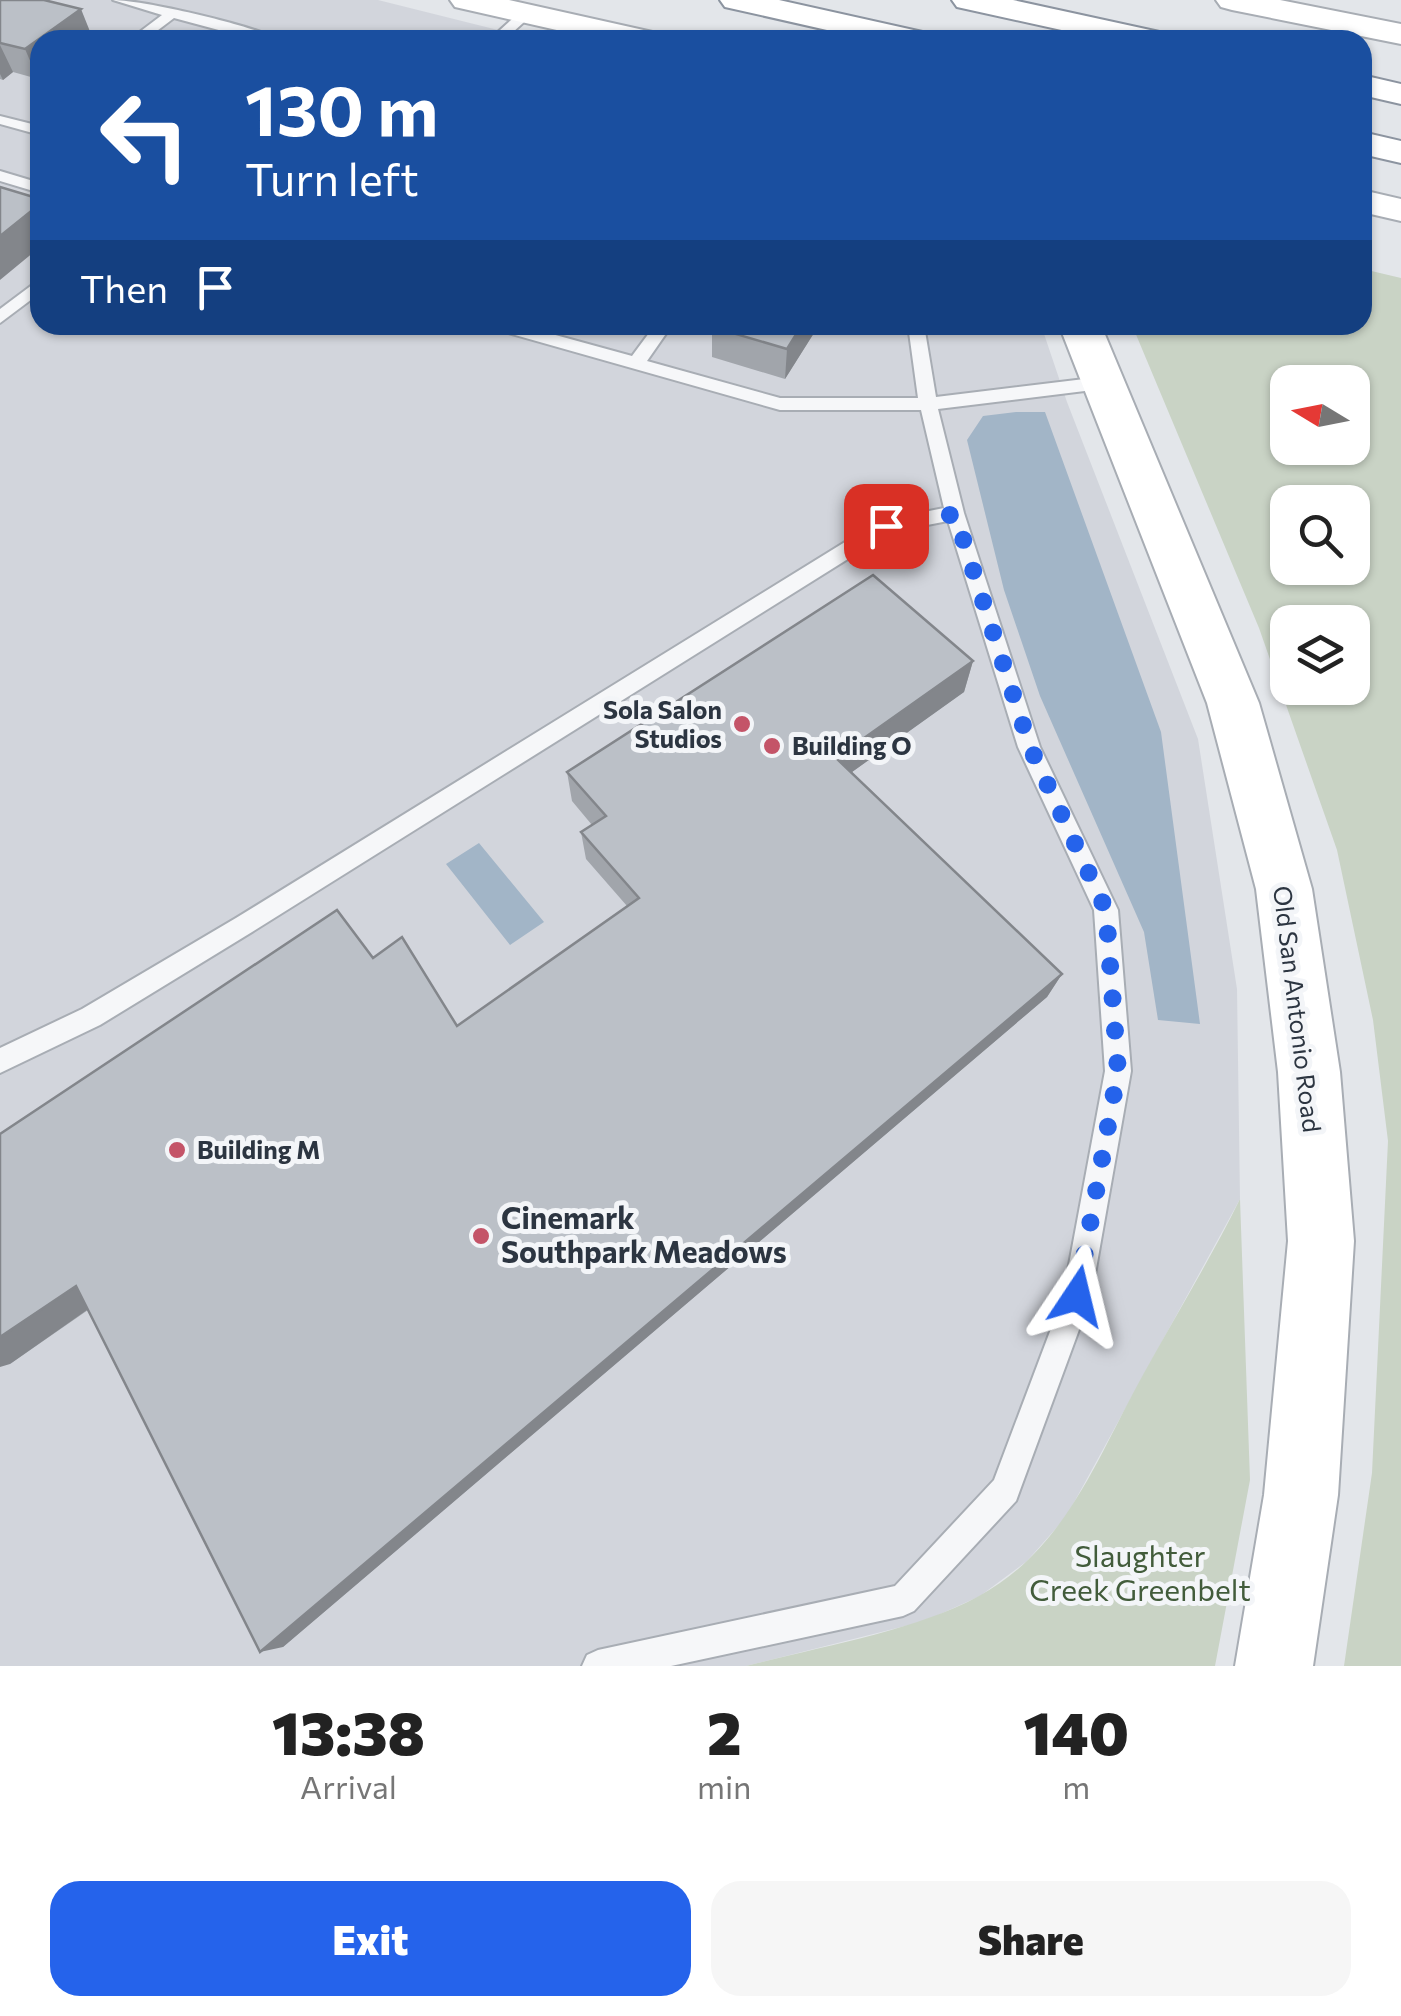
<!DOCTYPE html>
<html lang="en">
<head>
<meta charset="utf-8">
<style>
	body { margin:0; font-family:Commissioner,sans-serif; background:#f6f6f6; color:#222; height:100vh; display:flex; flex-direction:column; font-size:38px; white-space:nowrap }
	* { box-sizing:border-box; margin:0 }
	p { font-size:32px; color:#767676 }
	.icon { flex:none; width:55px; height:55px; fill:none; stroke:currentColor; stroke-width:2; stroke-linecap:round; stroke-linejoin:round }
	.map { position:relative; height:1666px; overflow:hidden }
	.sheet { display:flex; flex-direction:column; background:#fff; flex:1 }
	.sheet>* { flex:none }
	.hud { position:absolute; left:30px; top:30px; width:1342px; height:305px; border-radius:30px; box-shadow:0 2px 8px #0004; background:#1a4fa0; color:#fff; overflow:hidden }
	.needle { width:65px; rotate:280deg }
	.buttons { position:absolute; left:1270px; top:365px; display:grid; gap:20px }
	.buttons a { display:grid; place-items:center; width:100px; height:100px; border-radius:20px; background:#fff; box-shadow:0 2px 8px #0004; font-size:50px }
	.pin { position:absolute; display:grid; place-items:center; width:85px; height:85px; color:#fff; margin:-42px; border-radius:20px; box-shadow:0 5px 15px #0006 }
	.me { position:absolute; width:110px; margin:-55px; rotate:10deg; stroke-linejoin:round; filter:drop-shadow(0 0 8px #0008) }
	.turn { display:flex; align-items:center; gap:35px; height:210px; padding:0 50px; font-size:45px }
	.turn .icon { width:130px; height:130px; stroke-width:2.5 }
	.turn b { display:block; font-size:70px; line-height:85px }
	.then { display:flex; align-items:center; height:95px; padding:0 50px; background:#0003; gap:20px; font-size:38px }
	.eta { display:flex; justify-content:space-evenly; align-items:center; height:170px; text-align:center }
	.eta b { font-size:60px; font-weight:800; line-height:70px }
	.cta { display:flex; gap:20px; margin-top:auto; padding:20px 50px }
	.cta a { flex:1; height:115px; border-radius:30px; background:#2563eb; color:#fff; font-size:40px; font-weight:800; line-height:115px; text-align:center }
	.cta a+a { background:#f6f6f6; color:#222 }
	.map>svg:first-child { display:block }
	.built { fill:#d2d5dc }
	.green { fill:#c9d3c5; fill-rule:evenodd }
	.water { fill:#a2b5c7 }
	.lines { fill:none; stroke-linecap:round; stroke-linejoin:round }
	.lane-casing { stroke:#a8adb4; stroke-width:4 }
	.secondary-casing { stroke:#a8adb4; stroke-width:4 }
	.highway-casing { stroke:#8c94a0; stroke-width:4 }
	.lane { fill:#f6f7f9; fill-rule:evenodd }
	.secondary { fill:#fff; fill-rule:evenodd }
	.highway { fill:#fff; fill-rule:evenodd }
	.wall { fill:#a1a5ab }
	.shaded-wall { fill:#83868b }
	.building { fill:#bbc0c7; stroke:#83868b; stroke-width:2.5 }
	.route { stroke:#2563eb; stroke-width:18; stroke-dasharray:0 32.4 }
	.poi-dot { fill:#c45468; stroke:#f3f5f8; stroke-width:4 }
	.labels { text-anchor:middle; stroke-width:10; stroke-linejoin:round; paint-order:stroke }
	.poi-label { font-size:25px; font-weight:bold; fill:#2c3541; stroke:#f3f5f8; text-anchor:start }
	.street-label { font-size:25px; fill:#2c3541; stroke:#f3f5f8 }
	.near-poi-label { font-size:30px; font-weight:bold; fill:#2c3541; stroke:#f3f5f8; text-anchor:start }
	.near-park-label { font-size:30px; fill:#425c3b; stroke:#f3f5f8 }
</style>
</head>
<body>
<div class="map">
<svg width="1401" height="1666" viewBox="0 0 1401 1666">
	<rect width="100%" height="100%" fill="#e3e6ea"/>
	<!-- built -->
	<path class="built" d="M0,0H378L538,40H40V325H1041L1067,402L1198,739L1237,989L1240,1199L1066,1517L1027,1561L980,1596L925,1621L746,1666H0Z"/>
	<!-- green -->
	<path class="green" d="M1363,269L1401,278V1666H1344L1372,1473L1388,1141L1373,1020L1337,850L1259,628L1132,325H1362ZM1288,382H1352V448H1288ZM1288,502H1352V568H1288ZM1288,622H1352V688H1288Z
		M1240,1199L1250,1480L1215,1666H746C818,1647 915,1631 979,1596C1067,1548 1098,1455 1144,1373C1176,1315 1211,1258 1240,1199Z"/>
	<!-- water -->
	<path class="water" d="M1016,412H1045L1161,732L1200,1024L1158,1020L1144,932L1040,696L1004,590L967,440L983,416Z
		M479,843L544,922L510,945L446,864Z"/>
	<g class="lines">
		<!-- lane casing -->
		<g class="lane-casing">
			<path id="lane" d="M113,0C143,0 256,26 279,40H256L174,18L145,40H129L162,15Z
				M521,11L533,14L504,40H489Z
				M0,116L40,126V135L0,124Z
				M0,171L40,183V193L0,181Z
				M40,279V293L0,323V309Z
				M492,325H519L632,356L655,325H672L647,361L780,398H918L908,325H924L936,397L1101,377L1110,383L1101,389L938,409L964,513L1040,747L1118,910L1131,1071L1091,1297L1020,1490L1016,1501L914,1611L903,1616L671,1666H582L587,1655L598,1650L895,1586L994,1480L1063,1297L1105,1071L1094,910L1018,747L948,521L891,532L252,932L100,1025L0,1073V1048L82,1009L236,918L879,521L944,508L921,410H780L494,329Z"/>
		</g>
		<!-- secondary casing -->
		<g class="secondary-casing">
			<path id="secondary" d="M450,0H509L657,33L662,40H601L455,7Z
				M1216,0H1280L1401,24V44L1232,10L1221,7Z
				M1362,190L1401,199V221L1362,212Z
				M1059,325H1101L1259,703L1312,889L1340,1072L1354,1241L1338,1495L1313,1666H1235L1264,1495L1288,1241L1278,1072L1256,889L1207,703Z"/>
		</g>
		<!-- highway casing -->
		<g class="highway-casing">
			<path id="highway" d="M720,0H779L927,33L932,40H871L725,7Z
				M952,0H1013L1164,33L1169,40H1107L957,7Z
				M1362,75L1401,84V104L1362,95Z
				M1362,132L1401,141V163L1362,154Z"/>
		</g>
		<!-- lane -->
		<use href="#lane" class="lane"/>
		<!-- secondary -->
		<use href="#secondary" class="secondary"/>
		<!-- highway -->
		<use href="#highway" class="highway"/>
	</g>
	<!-- wall -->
	<path class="wall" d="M0,0L93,39L40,40V78L38,79L13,72L3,80L0,79Z
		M819,325L785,379L712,357V327Z
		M973,661L964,692L852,772L1062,974L1047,997L283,1647L88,1310L10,1364L373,958L457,1026L627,906L586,859L581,832L592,825L572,801L567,772Z"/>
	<!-- shaded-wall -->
	<path class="shaded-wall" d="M81,9L93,39L40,40V78L38,79L25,49Z
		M0,45L13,72L3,80L0,74Z
		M40,204V247L0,280V236Z
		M802,325H819L785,379L787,349Z
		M973,661L964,692L831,787L836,758Z
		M1062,974L1047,997L283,1647L260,1652Z
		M76,1286L104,1298L10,1364L0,1367V1337Z"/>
	<!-- building -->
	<path class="building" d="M0,0H44L81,9L25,49L0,43Z
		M0,187L40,199V204L0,236Z
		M714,325H802L787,349L712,327Z
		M873,575L973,661L836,758L1062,974L260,1652L76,1286L0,1337V1134L337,910L373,958L402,937L457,1026L639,898L581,832L606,816L567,772Z"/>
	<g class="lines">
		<!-- route -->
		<path class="route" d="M886,526L955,514L1030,747L1106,910L1118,1071L1077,1296"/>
	</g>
	<!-- markers -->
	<g class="poi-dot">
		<circle cx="742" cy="724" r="10"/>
		<circle cx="772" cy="746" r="10"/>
		<circle cx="177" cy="1150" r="10"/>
		<circle cx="481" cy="1236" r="10"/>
	</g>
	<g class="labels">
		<!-- poi labels -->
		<g class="poi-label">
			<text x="722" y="719" text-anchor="end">Sola Salon<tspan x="722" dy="29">Studios</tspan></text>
			<text x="792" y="755">Building O</text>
			<text x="197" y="1159">Building M</text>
		</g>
		<!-- street labels -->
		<g class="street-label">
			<text transform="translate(1297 1009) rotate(83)" y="9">Old San Antonio Road</text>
		</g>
		<!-- near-poi labels -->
		<g class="near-poi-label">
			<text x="501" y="1229">Cinemark<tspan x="501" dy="34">Southpark Meadows</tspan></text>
		</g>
		<!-- near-park labels -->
		<g class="near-park-label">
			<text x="1140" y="1567">Slaughter<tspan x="1140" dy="34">Creek Greenbelt</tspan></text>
		</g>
	</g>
</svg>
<div class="buttons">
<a><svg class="needle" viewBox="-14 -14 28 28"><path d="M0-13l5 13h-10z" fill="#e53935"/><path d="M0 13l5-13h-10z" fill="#767676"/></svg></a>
<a><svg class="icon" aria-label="search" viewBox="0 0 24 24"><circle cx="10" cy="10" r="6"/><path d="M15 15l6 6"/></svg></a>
<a><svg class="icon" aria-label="layers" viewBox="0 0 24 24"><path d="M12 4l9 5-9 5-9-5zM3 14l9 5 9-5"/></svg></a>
</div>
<div class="pin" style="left:886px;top:526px;background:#d93025"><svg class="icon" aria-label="arrive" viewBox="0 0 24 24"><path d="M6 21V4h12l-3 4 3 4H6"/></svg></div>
<svg class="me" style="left:1077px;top:1296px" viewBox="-20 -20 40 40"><path d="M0-17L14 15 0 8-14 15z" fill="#2563eb" stroke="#fff" stroke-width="4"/></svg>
<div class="hud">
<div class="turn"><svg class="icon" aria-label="left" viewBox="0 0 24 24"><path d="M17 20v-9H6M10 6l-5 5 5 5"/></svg><div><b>130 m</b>Turn left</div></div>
<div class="then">Then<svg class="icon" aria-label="arrive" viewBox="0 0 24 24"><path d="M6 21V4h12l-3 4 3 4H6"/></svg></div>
</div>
</div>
<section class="sheet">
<div class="eta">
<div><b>13:38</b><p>Arrival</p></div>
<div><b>2</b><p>min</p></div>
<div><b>140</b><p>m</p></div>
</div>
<div class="cta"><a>Exit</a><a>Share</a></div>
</section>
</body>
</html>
